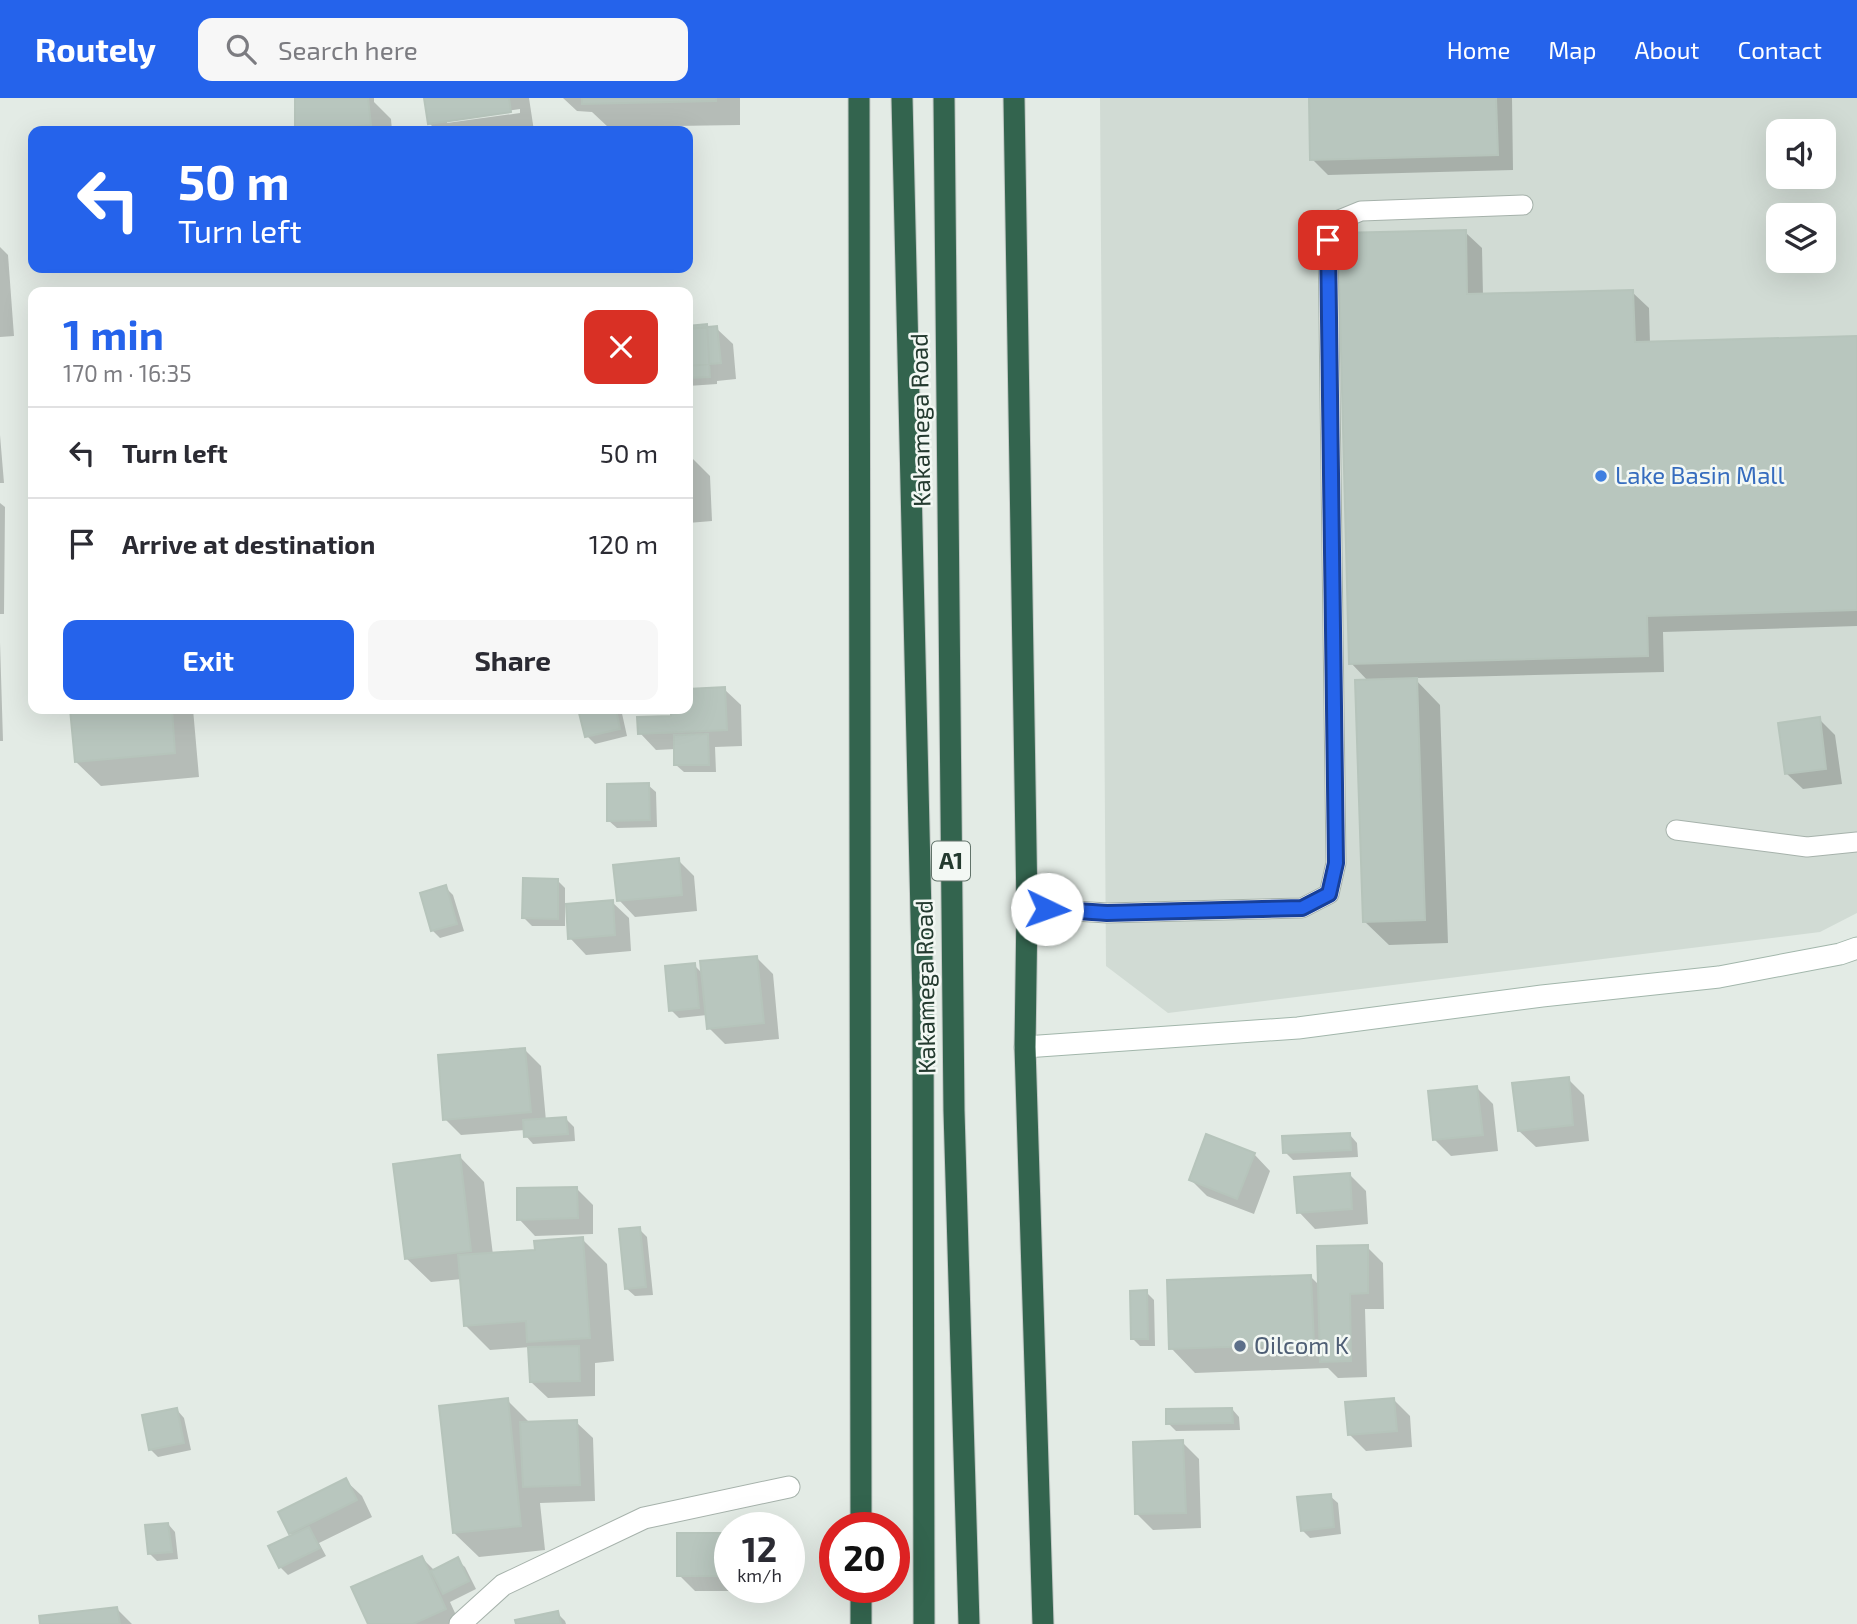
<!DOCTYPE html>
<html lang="en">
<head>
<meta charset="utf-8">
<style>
	body { margin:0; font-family:"Exo 2",sans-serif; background:#f7f7f7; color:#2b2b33; height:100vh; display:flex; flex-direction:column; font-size:26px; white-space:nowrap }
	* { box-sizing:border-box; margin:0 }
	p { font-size:23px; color:#7c7c81 }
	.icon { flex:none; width:38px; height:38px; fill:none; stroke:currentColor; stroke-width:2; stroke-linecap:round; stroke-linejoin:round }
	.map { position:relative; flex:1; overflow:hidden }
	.panel { position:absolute; left:28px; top:189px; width:665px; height:427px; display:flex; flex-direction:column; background:#fff; border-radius:14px; box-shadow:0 7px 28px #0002 }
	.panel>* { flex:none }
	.guide { position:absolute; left:28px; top:28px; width:665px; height:147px; border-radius:14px; box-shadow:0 7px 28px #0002; background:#2563eb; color:#fff; overflow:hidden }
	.tools { position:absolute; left:1766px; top:21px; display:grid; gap:14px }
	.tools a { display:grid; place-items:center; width:70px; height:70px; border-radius:14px; background:#fff; box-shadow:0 7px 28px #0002; font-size:35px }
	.speed { position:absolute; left:714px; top:1414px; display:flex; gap:14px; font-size:35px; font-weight:700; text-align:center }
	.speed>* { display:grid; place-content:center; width:91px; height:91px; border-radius:50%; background:#fff; box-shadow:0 7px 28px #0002; line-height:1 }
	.speed small { font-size:18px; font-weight:400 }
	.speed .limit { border:10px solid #d22; background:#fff; color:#111 }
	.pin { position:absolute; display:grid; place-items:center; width:60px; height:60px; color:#fff; margin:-30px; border-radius:14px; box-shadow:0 4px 10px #0006 }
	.me { position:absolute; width:77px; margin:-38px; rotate:93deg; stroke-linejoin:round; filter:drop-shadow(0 0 5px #0008) }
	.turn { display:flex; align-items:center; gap:24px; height:147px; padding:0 35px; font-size:32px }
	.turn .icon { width:91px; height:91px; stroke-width:2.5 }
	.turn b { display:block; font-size:49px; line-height:60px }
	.round { display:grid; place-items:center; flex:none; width:74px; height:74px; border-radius:14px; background:#f7f7f7 }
	.overview { display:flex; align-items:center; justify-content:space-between; height:119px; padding:0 35px }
	h1 { font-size:42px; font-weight:700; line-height:52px; color:#2563eb }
	.cta { display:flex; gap:14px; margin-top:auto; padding:14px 35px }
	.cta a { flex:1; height:80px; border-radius:14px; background:#2563eb; color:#fff; font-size:28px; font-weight:700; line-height:80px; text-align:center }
	.cta a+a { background:#f7f7f7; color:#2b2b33 }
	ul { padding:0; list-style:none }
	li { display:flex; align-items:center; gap:21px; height:91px; padding:0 35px; border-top:2px solid #e1e1e2 }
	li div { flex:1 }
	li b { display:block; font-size:26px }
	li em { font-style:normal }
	header { display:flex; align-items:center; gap:42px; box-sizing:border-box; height:98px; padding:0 35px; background:#2563eb; color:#fff }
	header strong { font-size:33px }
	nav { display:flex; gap:38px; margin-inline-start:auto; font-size:24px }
	.search { width:490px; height:63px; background:#f7f7f7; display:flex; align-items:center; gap:18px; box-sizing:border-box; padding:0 24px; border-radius:14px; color:#7c7c81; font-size:26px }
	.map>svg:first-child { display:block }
	.built { fill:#d1dbd4; fill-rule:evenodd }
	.shadow { fill:#0003; fill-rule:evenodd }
	.building { fill:#b8c6be; stroke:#b6c4bb; stroke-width:2 }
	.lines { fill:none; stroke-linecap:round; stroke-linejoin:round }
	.lane-casing { stroke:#a6b2ab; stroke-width:21 }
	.street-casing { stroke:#a6b2ab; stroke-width:23 }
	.secondary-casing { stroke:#a2b6ab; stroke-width:23 }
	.highway-casing { stroke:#c2c8c5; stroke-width:23 }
	.lane { stroke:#fff; stroke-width:19 }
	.street { stroke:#fff; stroke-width:21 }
	.secondary { stroke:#fff; stroke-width:21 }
	.highway { stroke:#33644e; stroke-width:21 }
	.route-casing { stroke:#184099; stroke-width:18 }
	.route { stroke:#2563eb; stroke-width:12 }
	.shop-dot { fill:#3f7fe0; stroke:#f3f8f4; stroke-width:2.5 }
	.service-dot { fill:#5c6f8a; stroke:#f3f8f4; stroke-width:2.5 }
	.labels { text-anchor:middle; stroke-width:5; stroke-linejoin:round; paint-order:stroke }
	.shield { fill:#f3f8f4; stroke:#62736a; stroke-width:2 }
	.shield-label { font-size:23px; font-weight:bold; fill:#243a2f }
	.street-label { font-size:24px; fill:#243a2f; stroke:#f3f8f4 }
	.shop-label { font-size:24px; fill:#366cbe; stroke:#f3f8f4; text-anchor:start }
	.service-label { font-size:24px; fill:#4e5e75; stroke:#f3f8f4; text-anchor:start }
</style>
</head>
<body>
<header>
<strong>Routely</strong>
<div class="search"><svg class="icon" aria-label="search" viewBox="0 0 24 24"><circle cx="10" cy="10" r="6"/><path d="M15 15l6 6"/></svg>Search here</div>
<nav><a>Home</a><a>Map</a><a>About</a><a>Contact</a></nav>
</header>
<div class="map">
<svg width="1857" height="1526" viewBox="0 0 1857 1526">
	<rect width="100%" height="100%" fill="#e3ebe5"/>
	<!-- built -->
	<path class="built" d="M1100,0H1857V815L1820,834L1168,915L1106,868ZM1778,33H1824V79H1778ZM1778,117H1824V163H1778Z"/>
	<!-- shadow -->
	<path class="shadow" d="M296,0H374V4L391,21L392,33H298L297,32Z
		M426,0H529L534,33H437L430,26ZM520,11V15L447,25V22Z
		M563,0H740V27L608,29L592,14L577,13Z
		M1310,0H1512L1513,72L1328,77L1312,61Z
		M1465,134L1482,150L1483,198L1632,194L1649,210L1650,245L1857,240V528L1663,534L1664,574L1414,580L1440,607L1448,845L1389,847L1364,823L1369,584L1351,565Z
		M0,149L8,157L14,238L0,239Z
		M716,230L733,246L736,281L717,283V286L688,288V232Z
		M0,337L4,385H0Z
		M688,356L710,378L712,423L688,425Z
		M0,405L5,409L4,516H0Z
		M0,544L3,643H0Z
		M724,591L741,607L742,648L715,649L716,674H684L676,667V651L656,652L640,635L673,619V611H688V592Z
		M72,611H193L199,679L101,688L76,664Z
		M580,611H621L627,638L595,646L587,638Z
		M1819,621L1835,637L1842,686L1803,691L1786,675Z
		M648,687L656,694L657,729L617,730L609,723Z
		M678,762L694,778L697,813L635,819L619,802Z
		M557,782L565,790V828H532L524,820Z
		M445,789L453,797L464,833L440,840L432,832Z
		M612,804L629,820L631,853L586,857L570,840Z
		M757,860L773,876L779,941L725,946L709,930L707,917L679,920L671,912L694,867L703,876Z
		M524,951L541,968L546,1023L566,1021L574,1029L575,1043L533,1046L526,1038L525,1032L461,1037L445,1021Z
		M1568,981L1584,997L1589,1043L1536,1049L1519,1033Z
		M1477,990L1493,1006L1498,1053L1451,1058L1435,1042Z
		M1350,1037L1357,1045L1358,1059L1293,1062L1285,1054Z
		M1254,1056L1270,1073L1254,1116L1207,1098L1191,1082Z
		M460,1059L484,1084L493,1157L537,1153L582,1141L607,1166L614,1263L595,1265V1298L548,1300L531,1284L530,1249L490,1252L466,1228L462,1181L431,1184L406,1160Z
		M1349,1076L1366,1093L1368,1126L1315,1131L1299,1114Z
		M576,1090L593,1107V1136L535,1138L519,1121Z
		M639,1131L647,1139L653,1197L635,1198L627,1191Z
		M1367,1149L1383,1165L1384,1211H1365L1367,1279L1338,1280L1328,1270L1195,1275L1171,1250L1311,1179L1320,1188Z
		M1146,1194L1154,1202L1155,1248H1140L1132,1240Z
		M1393,1301L1410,1318L1412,1349L1366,1353L1349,1336Z
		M507,1302L531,1326L576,1324L593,1340L595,1403L540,1405L545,1452L479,1459L454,1435Z
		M1232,1311L1239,1319L1240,1332L1176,1333L1168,1325Z
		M177,1312L184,1320L191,1352L158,1359L150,1351Z
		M1182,1344L1199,1361L1201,1430L1153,1432L1137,1416Z
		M345,1382L362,1398L372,1419L319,1445L326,1458L288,1477L280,1469L294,1438L290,1435Z
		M1330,1398L1338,1405L1341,1436L1310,1440L1302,1432Z
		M168,1426L175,1434L178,1461L157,1463L149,1455Z
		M730,1436V1489H756V1493H695L679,1477Z
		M422,1460L435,1473L457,1462L465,1469L476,1491L450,1504L460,1526H370Z
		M117,1511L132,1526H42Z
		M557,1515L565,1523L566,1526H518Z"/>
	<!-- building -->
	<path class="building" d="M295,0H368L371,27L351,29V32L295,33Z
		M424,0H509L511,14L428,26Z
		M582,0H716V3L582,6Z
		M1309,0H1496L1498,57L1310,62Z
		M1466,132L1467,196L1633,192L1635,244L1857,238V512L1647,518L1648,558L1349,566L1338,135Z
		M707,226L710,279L688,280V228Z
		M717,228L721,265L688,268V231Z
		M1417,580L1425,822L1363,824L1355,582Z
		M725,589L727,632L638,636L637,619L671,618V611H688V591Z
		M70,611H172L175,655L75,664Z
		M578,611H616L620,631L585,639Z
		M1820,619L1826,671L1785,676L1778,625Z
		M708,636L709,667H674V637Z
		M649,685L650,722L607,723V686Z
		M679,760L682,797L617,803L613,767Z
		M523,780L558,781V821L522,820Z
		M446,787L457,826L431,833L420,795Z
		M613,802L615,837L568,841L566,806Z
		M757,858L764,925L707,931L700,863Z
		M695,865L699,910L669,913L665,868Z
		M525,950L531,1014L443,1022L438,957Z
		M1569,979L1573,1027L1518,1033L1512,985Z
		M1477,988L1483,1037L1433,1042L1428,993Z
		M566,1019L568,1036L524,1039L523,1022Z
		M1350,1035L1351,1052L1283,1055L1282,1038Z
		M1206,1036L1255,1055L1237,1101L1189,1082Z
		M460,1057L471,1153L405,1161L393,1066Z
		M1350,1075L1352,1111L1297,1115L1294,1079Z
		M577,1089L578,1120L517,1122V1090Z
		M640,1129L646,1189L625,1191L619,1131Z
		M583,1139L590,1240L527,1244L526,1223L464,1228L458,1157L535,1152L534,1143Z
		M1368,1147V1195L1350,1196L1351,1263L1320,1264L1317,1148Z
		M1311,1177L1314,1246L1169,1251L1167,1182Z
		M1147,1192L1148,1241H1131L1130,1193Z
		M579,1248L580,1283L530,1284L528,1249Z
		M508,1300L521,1428L453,1435L439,1308Z
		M1394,1300L1397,1333L1348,1337L1345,1304Z
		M177,1310L184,1345L149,1352L142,1317Z
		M1232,1310L1233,1325L1166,1326V1311Z
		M577,1322L580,1387L523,1389L520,1324Z
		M1183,1342L1186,1415L1135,1416L1133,1344Z
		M346,1380L357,1402L289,1436L278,1414Z
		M1331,1396L1334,1429L1301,1433L1297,1399Z
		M168,1425L172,1454L148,1456L145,1427Z
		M309,1429L320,1450L279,1470L268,1448Z
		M677,1435H730V1478H677Z
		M422,1458L446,1511L413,1526H368L351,1489Z
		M458,1459L469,1483L443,1496L431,1473Z
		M117,1509L120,1526H40L39,1518Z
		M558,1513L561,1526H516L515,1522Z"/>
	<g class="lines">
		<!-- lane casing -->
		<g class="lane-casing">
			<path id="lane" d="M1676,732L1807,749L1857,744
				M1027,810L1107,815L1302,810L1329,796L1336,765L1328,142L1339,122L1361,113L1523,107"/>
		</g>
		<!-- street casing -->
		<g class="street-casing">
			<path id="street" d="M460,1526L503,1487L644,1420L789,1389"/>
		</g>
		<!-- secondary casing -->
		<g class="secondary-casing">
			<path id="secondary" d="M1025,949L1298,930L1542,898L1719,879L1840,856L1857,850"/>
		</g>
		<!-- highway casing -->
		<g class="highway-casing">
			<path id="highway" d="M859,0L861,1430
				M902,0L923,903L924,1526
				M944,0L954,1013L969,1526
				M1014,0L1027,810L1025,949L1043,1526
				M861,1489V1526"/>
		</g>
		<!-- lane -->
		<use href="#lane" class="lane"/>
		<!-- street -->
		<use href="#street" class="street"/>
		<!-- secondary -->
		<use href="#secondary" class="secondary"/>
		<!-- highway -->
		<use href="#highway" class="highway"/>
	</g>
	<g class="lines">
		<!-- route casing -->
		<g class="route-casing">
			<path id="route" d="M1047,811L1107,815L1302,810L1329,796L1336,765L1328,142"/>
		</g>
		<!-- route -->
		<use href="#route" class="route"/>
	</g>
	<!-- markers -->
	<circle class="shop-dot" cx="1601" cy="378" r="7"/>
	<circle class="service-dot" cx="1240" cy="1248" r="7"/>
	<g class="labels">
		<!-- shield labels -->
		<rect class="shield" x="932" y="743.5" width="38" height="39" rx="5"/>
		<g class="shield-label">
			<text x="951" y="771">A1</text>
		</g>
		<!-- street labels -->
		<g class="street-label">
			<text transform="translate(921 322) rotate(-91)" y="8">Kakamega Road</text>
			<text transform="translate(926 889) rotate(-91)" y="8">Kakamega Road</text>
		</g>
		<!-- shop labels -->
		<g class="shop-label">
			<text x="1615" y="386">Lake Basin Mall</text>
		</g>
		<!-- service labels -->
		<g class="service-label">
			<text x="1254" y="1256">Oilcom K</text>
		</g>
	</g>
</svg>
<div class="tools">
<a><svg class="icon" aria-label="sound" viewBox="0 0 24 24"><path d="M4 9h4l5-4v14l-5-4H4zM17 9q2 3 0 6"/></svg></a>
<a><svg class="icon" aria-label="layers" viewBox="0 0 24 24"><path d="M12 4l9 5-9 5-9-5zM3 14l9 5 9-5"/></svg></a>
</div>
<div class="speed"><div>12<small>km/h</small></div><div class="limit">20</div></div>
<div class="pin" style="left:1328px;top:142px;background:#d93025"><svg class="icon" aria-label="arrive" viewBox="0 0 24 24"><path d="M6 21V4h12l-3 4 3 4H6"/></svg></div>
<svg class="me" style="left:1047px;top:811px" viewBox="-20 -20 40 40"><circle r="19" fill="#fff"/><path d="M0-13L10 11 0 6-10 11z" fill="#2563eb"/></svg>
<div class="guide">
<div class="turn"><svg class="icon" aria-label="left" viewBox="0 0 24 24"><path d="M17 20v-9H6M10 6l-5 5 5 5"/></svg><div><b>50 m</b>Turn left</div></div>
</div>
<section class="panel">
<div class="overview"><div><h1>1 min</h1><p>170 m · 16:35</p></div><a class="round" style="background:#d93025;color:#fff"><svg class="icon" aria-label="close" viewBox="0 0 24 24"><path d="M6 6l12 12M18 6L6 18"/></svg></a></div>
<ul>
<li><svg class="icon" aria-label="left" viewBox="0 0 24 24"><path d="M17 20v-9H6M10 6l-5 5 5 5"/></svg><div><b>Turn left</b></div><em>50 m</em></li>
<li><svg class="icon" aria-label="arrive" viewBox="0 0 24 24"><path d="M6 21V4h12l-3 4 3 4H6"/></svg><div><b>Arrive at destination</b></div><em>120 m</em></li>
</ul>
<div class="cta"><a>Exit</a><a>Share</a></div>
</section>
</div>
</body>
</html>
